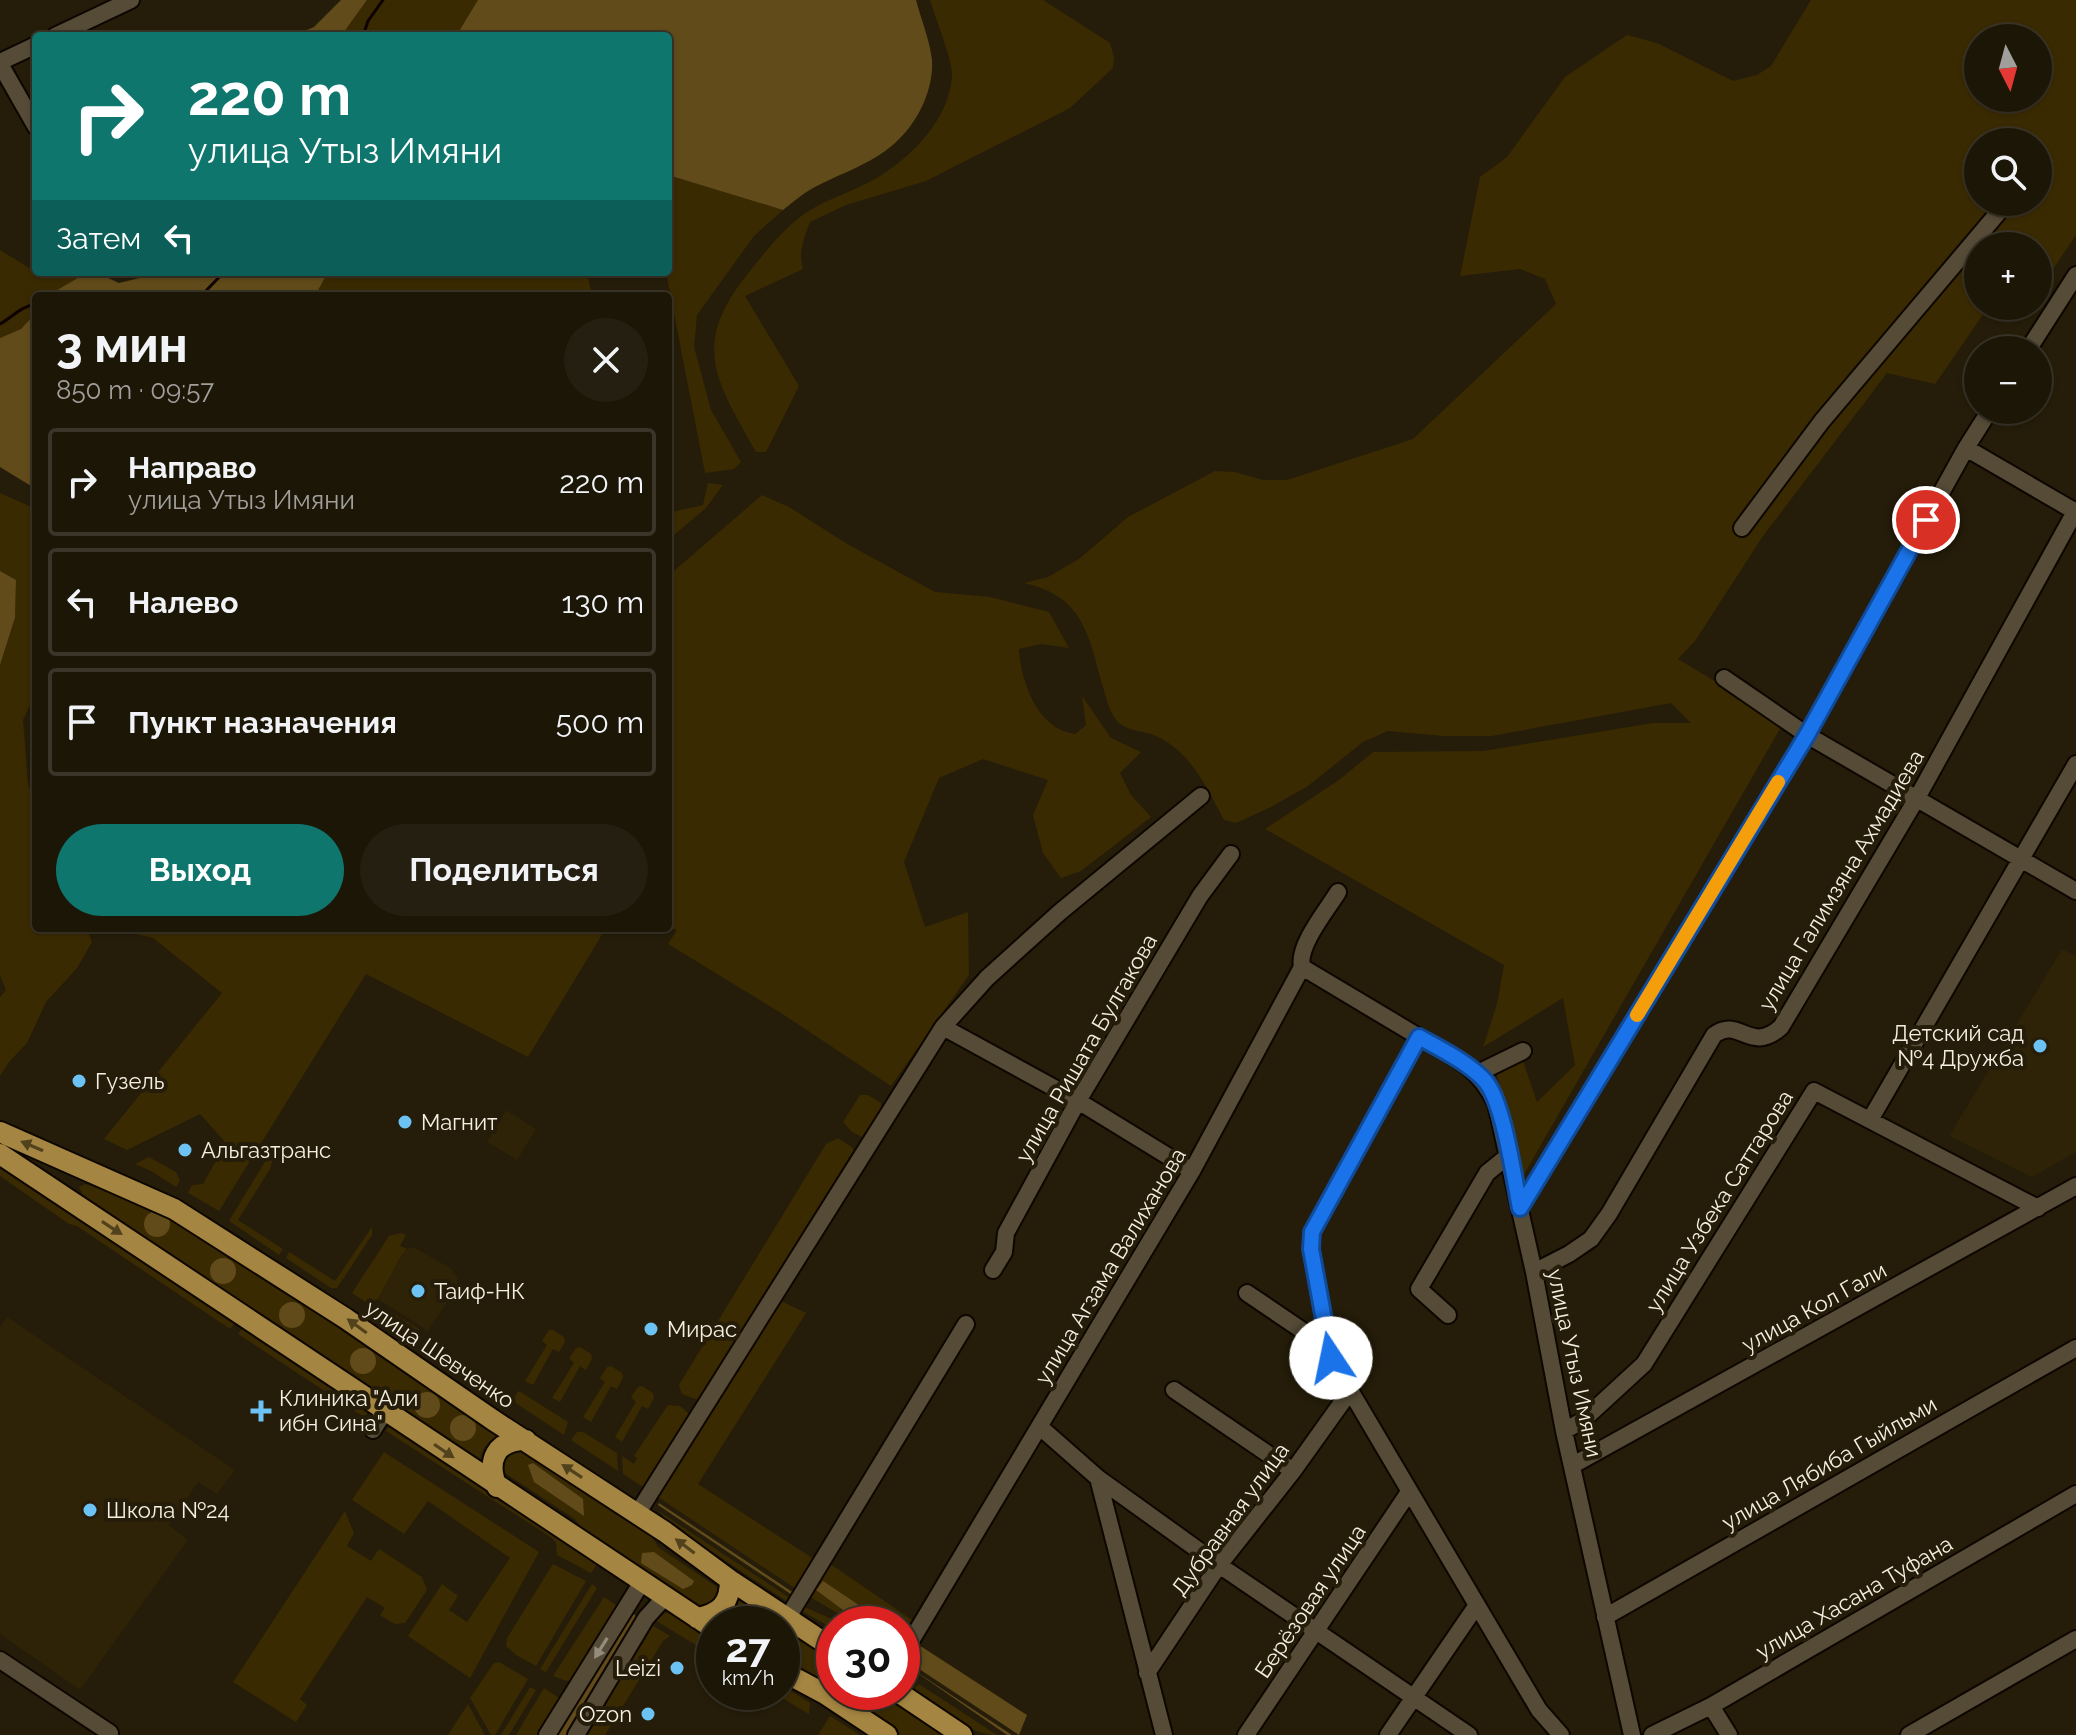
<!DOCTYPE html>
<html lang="ru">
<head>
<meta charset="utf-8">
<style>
	body { margin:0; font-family:Raleway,sans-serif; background:#251f11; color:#f1f3f6; height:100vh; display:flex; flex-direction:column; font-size:30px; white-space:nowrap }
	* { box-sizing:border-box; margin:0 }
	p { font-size:26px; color:#a09f9b }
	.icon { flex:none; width:44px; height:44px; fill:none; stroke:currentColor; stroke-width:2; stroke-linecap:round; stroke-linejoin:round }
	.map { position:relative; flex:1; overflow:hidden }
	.drawer { position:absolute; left:32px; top:292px; width:640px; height:640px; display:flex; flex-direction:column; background:#1c1607; border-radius:8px; box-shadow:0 2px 6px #0004,0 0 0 2px #3a3528 }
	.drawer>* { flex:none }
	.top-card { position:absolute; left:32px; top:32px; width:640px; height:244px; border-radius:8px; box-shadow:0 2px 6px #0004,0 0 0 2px #3a3528; background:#0f766e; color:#fff; overflow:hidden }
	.needle { width:52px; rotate:174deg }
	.buttons { position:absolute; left:1964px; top:24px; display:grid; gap:16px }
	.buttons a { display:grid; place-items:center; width:88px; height:88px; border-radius:50%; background:#1c1607; box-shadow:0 2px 6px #0004,0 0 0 2px #3a3528; font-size:40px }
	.speed { position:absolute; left:696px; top:1606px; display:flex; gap:16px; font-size:40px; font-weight:700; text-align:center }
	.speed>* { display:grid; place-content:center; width:104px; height:104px; border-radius:50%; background:#1c1607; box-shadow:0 2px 6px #0004,0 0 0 2px #3a3528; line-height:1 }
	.speed small { font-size:20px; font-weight:400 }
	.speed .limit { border:12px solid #d22; background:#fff; color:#111 }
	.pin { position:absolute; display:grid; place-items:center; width:68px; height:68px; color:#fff; margin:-34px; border:4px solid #fff; border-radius:50%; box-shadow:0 2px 8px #0007 }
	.me { position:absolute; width:88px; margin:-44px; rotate:349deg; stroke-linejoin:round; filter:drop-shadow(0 0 6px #0008) }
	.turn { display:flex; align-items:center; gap:28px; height:168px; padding:0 24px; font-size:36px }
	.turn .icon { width:104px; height:104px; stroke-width:2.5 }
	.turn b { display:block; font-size:56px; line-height:68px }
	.then { display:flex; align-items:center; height:76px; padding:0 24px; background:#0003; gap:16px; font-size:30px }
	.round { display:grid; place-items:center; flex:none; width:84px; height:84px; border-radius:42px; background:#251f11 }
	.headline { display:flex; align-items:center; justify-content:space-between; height:136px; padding:0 24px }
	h1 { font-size:48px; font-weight:700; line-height:60px }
	.button { display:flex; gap:16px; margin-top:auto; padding:16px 24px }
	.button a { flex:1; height:92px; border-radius:48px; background:#0f766e; color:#fff; font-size:32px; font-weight:700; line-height:92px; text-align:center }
	.button a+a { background:#251f11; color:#f1f3f6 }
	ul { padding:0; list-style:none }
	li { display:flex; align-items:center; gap:24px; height:108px; margin:0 16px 12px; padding:0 8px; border:4px solid #3a3528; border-radius:8px }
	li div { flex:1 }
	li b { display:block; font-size:30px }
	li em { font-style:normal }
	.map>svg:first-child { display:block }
	.built { fill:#2e2207 }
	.green { fill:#3a2a02; fill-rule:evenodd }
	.forest { fill:#614b1a }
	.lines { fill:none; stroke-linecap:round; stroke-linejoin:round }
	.stream { stroke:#0f0300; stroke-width:3 }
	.minor-casing { stroke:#0e0700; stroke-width:20 }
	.major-casing { stroke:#0e0700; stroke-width:24 }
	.minor { stroke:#554b37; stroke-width:16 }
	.major { stroke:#a48541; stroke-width:20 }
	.oneway { fill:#51411d }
	.oneway2 { fill:#958d7c }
	.route-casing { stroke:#114b97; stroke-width:20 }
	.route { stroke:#1a73e8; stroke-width:14 }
	.slow { stroke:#f59e0b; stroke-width:14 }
	.poi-dot { fill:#6cc2f3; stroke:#251d09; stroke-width:3 }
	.labels { text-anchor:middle; stroke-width:8; stroke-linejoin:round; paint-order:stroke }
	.street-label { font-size:22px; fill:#f5efe3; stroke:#251d09 }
	.poi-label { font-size:22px; fill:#f5efe3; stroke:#251d09; text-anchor:start }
</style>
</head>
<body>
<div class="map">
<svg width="2076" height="1735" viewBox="0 0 2076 1735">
	<rect width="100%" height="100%" fill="#251d09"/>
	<!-- built -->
	<path class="built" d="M2062,949L2076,956V1152L2032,1177L1949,1136Z
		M506,1110L536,1129L517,1160L487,1142Z
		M408,1248H415L452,1269L457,1277L458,1286L428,1331L378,1299L401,1256Z
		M7,1317L235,1470L217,1494L198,1482L169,1525L188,1540L80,1690L0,1634V1327Z"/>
	<!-- green -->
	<path class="green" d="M367,0H478L456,36H341Z
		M930,0H1043L1110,43L1114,57L1113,68L1070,108L926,181L846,205L810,222C804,237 798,252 803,269L745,296L799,386L766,452H756C715,379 690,344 750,271C766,251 783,229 804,214C827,198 856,191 880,176C915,154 949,118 952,76C953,61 935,17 930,0Z
		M1811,0H2076V235L2041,287H2038V246H1978V306H1989L1935,384L1887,373L1763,536L1695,641L1678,659L1728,689L1781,727L1523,1176L1497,1075L1523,1061L1537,1102L1575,1065L1563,998L1483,1047L1497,1004L1504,965L1265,829L1339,780L1373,752L1483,751L1653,723H1691L1671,703L1492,736H1443L1388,731L1363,742L1308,786L1271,807L1236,823L1224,820C1207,788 1191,752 1156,736C1144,731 1126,731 1117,721C1108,710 1107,699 1103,687C1088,635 1085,597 1024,583L1048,577L1079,559L1128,517L1215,471L1235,472L1263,480H1287L1413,439L1556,304L1545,279L1520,269L1460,276L1480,177L1507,157L1565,77L1627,35L1657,43L1733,81L1757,75L1771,66ZM1978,38H2038V98H1978ZM1978,142H2038V202H1978Z
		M668,175L783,210L754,236L697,315L694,347L711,410L741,462L734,469L705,473L666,272H668Z
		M0,250L36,272H89L60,296H36V316L21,329L0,338Z
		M328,272H587L592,296H315Z
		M708,483L723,485L706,508L668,540V513L703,505Z
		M0,493L36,509V692L23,720L28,784L36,802V928H87L92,942L77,968L46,1002L27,1043L9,1062L0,1076V997L6,990L0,975V665L15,619L16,581L0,571Z
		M762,495L789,507L849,545L935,592L990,597L1049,612L1069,648L1041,644L1019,649C1021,682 1037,729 1075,734L1086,725L1082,696L1111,738L1141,752L1120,773L1131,795L1151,817L1081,871L1061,878L1043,853L1033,815L1048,780L983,759L939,778L904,862L925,927L968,912L969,975L891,1086L781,1013L668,944L677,930L668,927V576Z
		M110,928H606L528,1057L366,974L219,1211L188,1193L192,1185L203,1184L226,1143L200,1114L127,1150L104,1139L222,993L153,938Z
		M860,1095H868L881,1103V1108L862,1137L852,1132L843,1122Z
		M838,1138L853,1148V1151L698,1400L682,1394L679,1385L826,1144Z
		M277,1142L270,1169L238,1220L283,1249L279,1255L229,1221Z
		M149,1157L176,1172L180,1181L176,1187L151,1171L135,1164Z
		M4,1161L239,1318L230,1329L77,1226L69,1224L0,1176V1166Z
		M85,1184L160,1209L499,1435C486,1442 481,1450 480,1464L83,1195L79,1187Z
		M372,1227V1235L337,1288H331L286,1258L289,1252L335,1281Z
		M401,1233L406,1235L400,1246L407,1249L401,1256L378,1299L367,1303L352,1293L389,1236Z
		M779,1300L806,1313L698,1484L817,1561L799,1591L658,1497Z
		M388,1310L419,1329V1339L379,1311Z
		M246,1323L369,1411L364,1417L238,1334Z
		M549,1330H553L564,1337L565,1342L559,1352L553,1349L533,1385L525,1381L547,1345L542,1341Z
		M580,1347L591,1354L592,1359L586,1370L580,1366L560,1402L552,1398L574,1363L569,1358L576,1348Z
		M611,1366L622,1373L623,1378L617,1389L611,1386L591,1422L583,1417L605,1382L600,1378L607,1367Z
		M642,1386L653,1393L654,1398L648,1409L642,1406L622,1442L615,1437L636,1402L631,1397L638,1387Z
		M519,1391L568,1422L564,1435L511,1400Z
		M668,1405L680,1406L688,1413V1418L649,1481L643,1487L623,1474L622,1456L634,1464L637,1458L634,1456Z
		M390,1425L425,1449L442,1455L599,1561L591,1573L557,1555L556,1542L549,1536L386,1431Z
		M577,1432H583L617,1453L618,1471L571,1440Z
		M519,1448L651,1535L658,1547L717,1587L719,1599L700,1610L584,1534L575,1519L502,1471L501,1459Z
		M384,1452L539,1552L470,1678L408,1636L442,1584L458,1596L449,1610L467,1622L510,1558L428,1501L404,1534L352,1500Z
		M345,1511L354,1533L347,1546L371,1561L379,1549L422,1577L427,1590L405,1623L395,1624L380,1615L385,1608L367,1597L300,1699L307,1705L296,1722L233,1682Z
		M660,1512L793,1600L788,1602L668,1523Z
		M826,1561L918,1624L902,1651V1624H856L805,1594Z
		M553,1564L586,1581L536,1666L516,1655L506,1646L507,1638Z
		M592,1584L597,1588L546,1672L540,1669Z
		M604,1597L619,1607L572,1683L553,1676Z
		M740,1598L778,1624H722L717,1621L729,1613Z
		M800,1605L843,1624H834V1629L798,1609Z
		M667,1612C696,1617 693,1631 714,1644V1656L653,1619Z
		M649,1623L670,1636L663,1641L605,1735H582Z
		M782,1626L834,1661V1692H880L945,1735H898L782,1662Z
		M499,1662L528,1679L495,1735H491L470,1698L494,1663Z
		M919,1684L997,1735C967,1735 937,1706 913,1689Z
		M782,1686L810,1703L809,1714L772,1692H782Z
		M530,1687L536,1690L509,1735H501Z
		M544,1688L559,1698L558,1705L539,1735H516Z
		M468,1704L485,1735H448Z
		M830,1716L860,1735H818Z"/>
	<!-- forest -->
	<path class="forest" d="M341,0H367L341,36H292L314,27Z
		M478,0H916C921,19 930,41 932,60C934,90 917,124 895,143C872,164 839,174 813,188C802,194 792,203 783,210L668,175V36H456Z
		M88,272H95L119,283L164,272H328L315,296H52L59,289Z
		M36,313V489L0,467V338L21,329Z
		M0,571L16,580L15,618L0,665Z
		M144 1224a13 13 0 1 1 26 0a13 13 0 1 1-26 0Z
		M210 1271a13 13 0 1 1 26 0a13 13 0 1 1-26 0Z
		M279 1315a13 13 0 1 1 26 0a13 13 0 1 1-26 0Z
		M350 1361a13 13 0 1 1 26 0a13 13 0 1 1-26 0Z
		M414 1405a13 13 0 1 1 26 0a13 13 0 1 1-26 0Z
		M450 1428a13 13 0 1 1 26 0a13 13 0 1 1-26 0Z
		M533,1463L583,1499L584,1516L534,1482L528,1465Z
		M659,1503L797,1595L795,1597L658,1505Z
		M654,1552L694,1581L692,1585L683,1589L641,1563L642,1553Z
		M823,1581L887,1624H862L816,1590Z
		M632,1613L639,1618L567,1735H558Z
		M916,1647H922L1027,1715L1019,1735L907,1661Z
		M906,1665L1012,1735H1007Z"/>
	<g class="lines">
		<!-- stream -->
		<path class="stream" d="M363,36L368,21L383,0
			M201,296L224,272
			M0,324C14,316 20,307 36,304"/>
		<!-- minor casing -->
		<g class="minor-casing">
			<path id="minor" d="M55,36L131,0
				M0,62L36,45
				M0,64L36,127
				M2028,350L2076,275
				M1966,448L2076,512
				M1742,528L1822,421L2003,207
				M1724,678L1807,735L2076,891
				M1302,967L1419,1037L1312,1232L1311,1249L1331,1358
				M943,1027L1078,1101L1192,1171
				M1419,1037C1453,1056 1479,1067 1496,1104L1534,1272L1564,1431L1632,1735
				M1476,1074L1523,1051
				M1870,1120L2076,764
				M1520,1208L1807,735L1966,448L1990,410
				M993,1270L1004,1252L1006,1233L1078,1101L1200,896L1231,854
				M1534,1272L1569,1254L1591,1239L1609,1214L1714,1035C1740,1016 1750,1055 1781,1027L1917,798L2076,510
				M1247,1293L1309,1335L1331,1358L1539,1710L1561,1735
				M1448,1315L1419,1289L1487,1173L1509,1155
				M1174,1390L1293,1471
				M1040,1427L1098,1478L1164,1735
				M373,1430L385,1411
				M1564,1431L1582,1421L1644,1364L1814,1091L2038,1208
				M1573,1465L2076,1186
				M1098,1478L1219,1565L1469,1735
				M637,1514L943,1027L987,978L1060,912L1201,796
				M788,1617L966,1324
				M1605,1617L2076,1348
				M902,1656L1192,1171L1302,967C1297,946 1327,910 1338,892
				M0,1660L110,1733
				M1147,1673L1219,1565L1293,1471L1343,1401L1352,1394
				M1711,1706L1729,1735
				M547,1735L642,1582
				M576,1735L646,1618L665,1597
				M1246,1735L1409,1492
				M1388,1735L1477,1605
				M1652,1735L1711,1706L2076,1494
				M1909,1735L2076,1639"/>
		</g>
		<!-- major casing -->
		<g class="major-casing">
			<path id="major" d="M0,1132L174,1209L345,1318L493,1420L665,1532L730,1580L834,1649
				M0,1154L714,1629
				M497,1487C486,1460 496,1440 526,1440
				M697,1618C720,1614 730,1604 730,1580
				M782,1671L825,1694L887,1735
				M898,1692L962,1735"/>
		</g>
		<!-- minor -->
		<use href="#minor" class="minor"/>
		<!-- major -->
		<use href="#major" class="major"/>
	</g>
	<!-- one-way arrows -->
	<defs><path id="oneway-solid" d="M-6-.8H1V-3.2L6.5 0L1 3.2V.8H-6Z" transform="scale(2)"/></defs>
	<g class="oneway">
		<use href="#oneway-solid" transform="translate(32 1146) rotate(-157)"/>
		<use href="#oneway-solid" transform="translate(112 1228) rotate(33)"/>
		<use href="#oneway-solid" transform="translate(357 1326) rotate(-144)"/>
		<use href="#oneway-solid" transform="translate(444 1451) rotate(34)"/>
		<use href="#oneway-solid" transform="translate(572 1471) rotate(-147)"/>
		<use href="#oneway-solid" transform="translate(685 1546) rotate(-143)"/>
	</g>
	<use class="oneway2" href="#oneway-solid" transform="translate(601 1648) rotate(122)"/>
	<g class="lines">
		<!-- route casing -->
		<g class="route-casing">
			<path id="route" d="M1331,1358L1311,1249L1312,1232L1419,1037C1439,1048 1471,1064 1486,1082C1504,1105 1514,1178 1520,1208L1807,735L1926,520"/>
		</g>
		<!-- route -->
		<use href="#route" class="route"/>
		<!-- slow -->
		<path class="slow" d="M1637,1015L1778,782"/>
	</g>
	<!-- markers -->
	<g class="poi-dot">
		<circle cx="2040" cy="1046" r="8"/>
		<circle cx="79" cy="1081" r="8"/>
		<circle cx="405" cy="1122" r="8"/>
		<circle cx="185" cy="1150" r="8"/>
		<circle cx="418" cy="1291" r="8"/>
		<circle cx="651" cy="1329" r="8"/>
		<path d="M257 1399h8v8h8v8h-8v8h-8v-8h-8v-8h8z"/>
		<circle cx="90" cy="1510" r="8"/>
		<circle cx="677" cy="1668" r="8"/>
		<circle cx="648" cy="1714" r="8"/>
	</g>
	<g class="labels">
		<!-- street labels -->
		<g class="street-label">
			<text transform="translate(1841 880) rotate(-59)" y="8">улица Галимзяна Ахмадиева</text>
			<text transform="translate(1086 1048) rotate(-60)" y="8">улица Ришата Булгакова</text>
			<text transform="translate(1719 1201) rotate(-58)" y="8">улица Узбека Саттарова</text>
			<text transform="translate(1110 1266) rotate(-59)" y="8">улица Агзама Валиханова</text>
			<text transform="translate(1814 1307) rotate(-29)" y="8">улица Кол Гали</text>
			<text transform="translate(440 1354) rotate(34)" y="8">улица Шевченко</text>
			<text transform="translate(1575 1363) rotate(78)" y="8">улица Утыз Имяни</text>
			<text transform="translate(1829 1463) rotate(-30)" y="8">улица Лябиба Гыйльми</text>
			<text transform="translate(1230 1519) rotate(-54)" y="8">Дубравная улица</text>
			<text transform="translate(1854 1597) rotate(-30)" y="8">улица Хасана Туфана</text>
			<text transform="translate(1310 1601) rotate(-56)" y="8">Берёзовая улица</text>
		</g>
		<!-- poi labels -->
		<g class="poi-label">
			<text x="2024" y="1041" text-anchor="end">Детский сад<tspan x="2024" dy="25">№4 Дружба</tspan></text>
			<text x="95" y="1089">Гузель</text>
			<text x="421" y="1130">Магнит</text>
			<text x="201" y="1158">Альгазтранс</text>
			<text x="434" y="1299">Таиф-НК</text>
			<text x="667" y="1337">Мирас</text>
			<text x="279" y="1406">Клиника "Али<tspan x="279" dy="25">ибн Сина"</tspan></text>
			<text x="106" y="1518">Школа №24</text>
			<text x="661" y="1676" text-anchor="end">Leizi</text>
			<text x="632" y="1722" text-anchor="end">Ozon</text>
		</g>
	</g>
</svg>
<div class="buttons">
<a><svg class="needle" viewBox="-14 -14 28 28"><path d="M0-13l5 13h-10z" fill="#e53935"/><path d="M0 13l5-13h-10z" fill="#a09f9b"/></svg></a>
<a><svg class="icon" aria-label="search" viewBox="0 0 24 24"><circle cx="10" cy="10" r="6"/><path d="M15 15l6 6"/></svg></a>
<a>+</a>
<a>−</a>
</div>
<div class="speed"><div>27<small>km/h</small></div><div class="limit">30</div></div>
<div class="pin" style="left:1926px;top:520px;background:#d93025"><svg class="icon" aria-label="arrive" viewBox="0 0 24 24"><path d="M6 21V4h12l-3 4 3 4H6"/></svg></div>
<svg class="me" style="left:1331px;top:1358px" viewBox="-20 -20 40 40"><circle r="19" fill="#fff"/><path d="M0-13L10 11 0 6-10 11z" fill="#1a73e8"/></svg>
<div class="top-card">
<div class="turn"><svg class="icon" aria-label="right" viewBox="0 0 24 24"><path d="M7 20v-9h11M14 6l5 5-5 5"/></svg><div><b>220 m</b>улица Утыз Имяни</div></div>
<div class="then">Затем<svg class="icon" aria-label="left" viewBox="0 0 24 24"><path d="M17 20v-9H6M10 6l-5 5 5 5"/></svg></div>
</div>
<section class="drawer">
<div class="headline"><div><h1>3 мин</h1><p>850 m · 09:57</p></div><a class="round"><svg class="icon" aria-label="close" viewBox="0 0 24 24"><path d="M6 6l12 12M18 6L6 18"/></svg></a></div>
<ul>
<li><svg class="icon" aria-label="right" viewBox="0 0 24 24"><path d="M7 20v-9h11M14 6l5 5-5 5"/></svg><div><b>Направо</b><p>улица Утыз Имяни</p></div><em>220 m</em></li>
<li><svg class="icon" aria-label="left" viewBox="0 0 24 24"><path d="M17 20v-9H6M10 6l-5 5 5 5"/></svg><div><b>Налево</b></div><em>130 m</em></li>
<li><svg class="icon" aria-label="arrive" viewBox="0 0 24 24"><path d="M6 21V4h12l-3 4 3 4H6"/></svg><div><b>Пункт назначения</b></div><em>500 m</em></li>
</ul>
<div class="button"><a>Выход</a><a>Поделиться</a></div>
</section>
</div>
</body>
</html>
